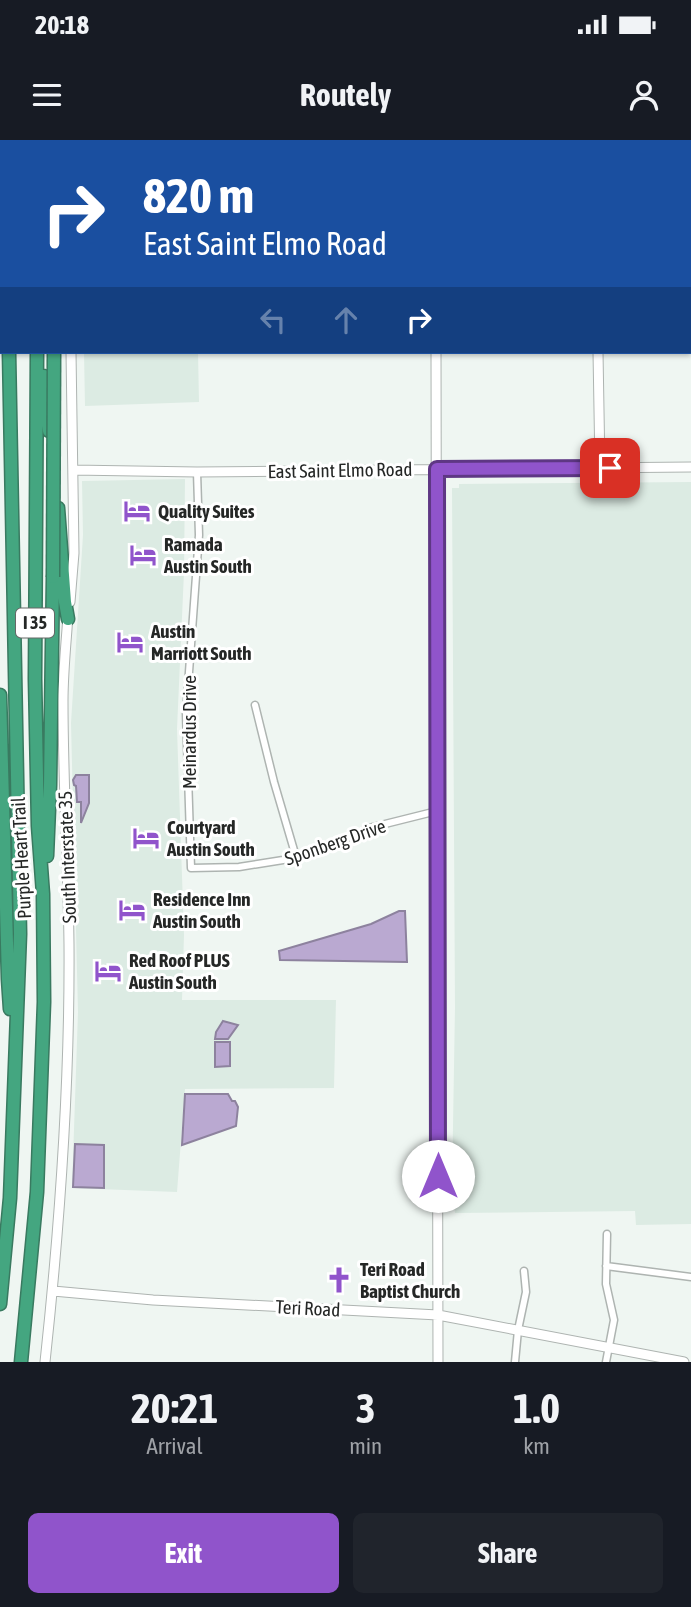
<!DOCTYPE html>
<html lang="en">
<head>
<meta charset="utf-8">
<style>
	body { margin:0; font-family:"Asap Condensed",sans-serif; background:#20242c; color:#f1f3f6; height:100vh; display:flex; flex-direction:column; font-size:26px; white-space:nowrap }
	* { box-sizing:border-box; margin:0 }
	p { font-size:23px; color:#9ea1a6 }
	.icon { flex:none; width:38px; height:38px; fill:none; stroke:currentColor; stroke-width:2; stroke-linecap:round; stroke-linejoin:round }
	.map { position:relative; height:1222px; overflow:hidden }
	.drawer { display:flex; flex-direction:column; background:#171b24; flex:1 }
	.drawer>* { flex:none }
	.guide { position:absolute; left:0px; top:0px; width:691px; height:214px; box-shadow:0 2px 5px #0004; background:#1a4fa0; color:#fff; overflow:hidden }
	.pin { position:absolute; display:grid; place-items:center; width:60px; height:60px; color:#fff; margin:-30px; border-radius:14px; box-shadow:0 4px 10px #0006 }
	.me { position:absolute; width:77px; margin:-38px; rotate:0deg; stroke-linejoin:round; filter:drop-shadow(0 0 5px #0008) }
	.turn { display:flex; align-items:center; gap:24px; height:147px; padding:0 28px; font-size:32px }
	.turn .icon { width:91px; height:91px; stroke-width:2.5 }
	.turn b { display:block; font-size:49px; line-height:60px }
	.lanes { display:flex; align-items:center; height:66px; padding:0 28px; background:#0003; justify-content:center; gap:35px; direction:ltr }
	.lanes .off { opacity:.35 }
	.eta { display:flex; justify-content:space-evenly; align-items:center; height:119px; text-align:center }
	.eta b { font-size:42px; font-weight:700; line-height:49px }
	.action { display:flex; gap:14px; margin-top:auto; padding:14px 28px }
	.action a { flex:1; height:80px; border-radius:10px; background:#9054cb; color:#fff; font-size:28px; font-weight:700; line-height:80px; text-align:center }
	.action a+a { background:#20242c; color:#f1f3f6 }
	.status { display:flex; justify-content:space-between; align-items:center; height:49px; padding:0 35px; background:#171b24; direction:ltr }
	.status svg { height:19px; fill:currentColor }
	header { display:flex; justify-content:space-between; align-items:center; height:91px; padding:0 28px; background:#171b24; font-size:32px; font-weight:700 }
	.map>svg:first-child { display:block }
	.built { fill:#dcebe3 }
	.water { fill:#baa9d1; stroke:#8d829e; stroke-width:2 }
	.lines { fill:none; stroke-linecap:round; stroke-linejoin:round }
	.street-casing { stroke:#aeb4b1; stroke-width:9 }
	.secondary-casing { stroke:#aeb4b1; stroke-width:11 }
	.highway-casing { stroke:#397a60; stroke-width:15 }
	.street { stroke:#fff; stroke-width:6 }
	.secondary { stroke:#fff; stroke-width:9 }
	.highway { stroke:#44a680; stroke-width:12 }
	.highway-bridge-casing { stroke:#397a60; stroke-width:15; stroke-linecap:butt }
	.highway-bridge { stroke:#44a680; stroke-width:12 }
	.route-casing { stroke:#5e3784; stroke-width:18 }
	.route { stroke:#9054cb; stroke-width:12 }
	.labels { text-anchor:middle; stroke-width:6; stroke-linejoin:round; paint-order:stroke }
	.shield { fill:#fff; stroke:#666867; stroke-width:2 }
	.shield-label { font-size:18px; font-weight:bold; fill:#252726 }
	.street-label { font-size:19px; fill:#252726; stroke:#fff }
	.poi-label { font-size:19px; font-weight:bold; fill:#252726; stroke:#fff; text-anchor:start }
</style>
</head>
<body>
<div class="status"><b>20:18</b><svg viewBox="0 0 49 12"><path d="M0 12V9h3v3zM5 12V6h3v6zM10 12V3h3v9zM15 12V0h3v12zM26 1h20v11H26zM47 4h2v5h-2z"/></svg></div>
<header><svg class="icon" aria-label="menu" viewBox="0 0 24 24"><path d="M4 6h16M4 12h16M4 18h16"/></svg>Routely<svg class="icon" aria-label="person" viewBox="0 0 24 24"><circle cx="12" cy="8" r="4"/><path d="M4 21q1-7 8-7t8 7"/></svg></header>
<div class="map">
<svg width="691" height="1222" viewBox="0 0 691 1222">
	<rect width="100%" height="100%" fill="#eff6f2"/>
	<!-- built -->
	<path class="built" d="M606,0H691V121H690V2H606Z
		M84,212H198L199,262L85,266Z
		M185,339L184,432L177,589L184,795L182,860H336L334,948L185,949L177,1052L72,1048L78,872L71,583L83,395L82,341Z
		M691,342V1084L636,1085L635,1071L455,1073L452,1046L455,867L452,348H459V344Z"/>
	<!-- water -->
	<path class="water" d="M76,635H89V663L81,683V662H77L76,646L74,645L73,640Z
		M399,771H405L407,822L280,820L279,811L371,784Z
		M223,881L238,885L228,899H215L216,892Z
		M215,902H230V926L215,927Z
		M185,954H228L232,961H235L238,967L236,986L182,1005Z
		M75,1004L104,1005V1048L73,1047Z"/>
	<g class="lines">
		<!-- street casing -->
		<g class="street-casing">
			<path id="street" d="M227,0L228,2
				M238,0V2
				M197,332L199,395L186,573L191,728L239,727L283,720L321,709L373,687L437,671
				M255,565L274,642L296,717
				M606,1126L691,1137
				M515,1222L518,1190L526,1152L524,1131
				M606,1222L614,1180L606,1144L607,1094"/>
		</g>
		<!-- secondary casing -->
		<g class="secondary-casing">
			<path id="secondary" d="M66,0V2
				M595,0V2
				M130,2L132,0
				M450,2L452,0
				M0,58L2,57
				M0,88L2,87
				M436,212L438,1222
				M598,212L600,328
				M73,330L197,332L691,327
				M70,462L74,413L71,212
				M53,1151L153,1160L438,1175L684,1222
				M45,1222C60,1083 70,944 69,804C68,723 63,642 63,561C63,533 66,504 68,476"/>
		</g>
		<!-- highway casing -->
		<g class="highway-casing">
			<path id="highway" d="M4,0V2
				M31,0V2
				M93,2L95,0
				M0,47L2,49
				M0,185L2,166
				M44,236L49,291
				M58,368L65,462L68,479
				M0,555L8,839L10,869
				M47,716L50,645L53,437
				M0,1164L10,1058L20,794L9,212
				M21,1222L37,1052L44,862L43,754L38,686L35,539L37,212"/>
		</g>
		<!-- street -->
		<use href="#street" class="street"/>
		<!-- secondary -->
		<use href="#secondary" class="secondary"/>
		<!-- highway -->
		<use href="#highway" class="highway"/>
		<!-- highway-bridge casing -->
		<g class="highway-bridge-casing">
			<path id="highway-bridge" d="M53,437L54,212"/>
		</g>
		<!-- highway-bridge -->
		<use href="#highway-bridge" class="highway-bridge"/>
	</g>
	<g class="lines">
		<!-- route casing -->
		<g class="route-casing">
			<path id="route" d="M438,1036L437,329L610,328"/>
		</g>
		<!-- route -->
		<use href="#route" class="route"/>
	</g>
	<!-- icons -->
	<defs>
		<g id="hotel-bare" transform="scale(2.1)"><path d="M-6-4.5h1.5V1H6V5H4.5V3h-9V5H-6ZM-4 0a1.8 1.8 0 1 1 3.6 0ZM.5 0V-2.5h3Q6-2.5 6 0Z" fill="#9054cb" stroke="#fff" stroke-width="2.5" paint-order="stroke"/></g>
		<g id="church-bare" transform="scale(2.1)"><path d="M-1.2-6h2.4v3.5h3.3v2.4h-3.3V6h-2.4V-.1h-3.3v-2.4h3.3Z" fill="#9054cb" stroke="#fff" stroke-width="2.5" paint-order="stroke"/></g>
	</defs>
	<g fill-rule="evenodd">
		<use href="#hotel-bare" x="137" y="371"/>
		<use href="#hotel-bare" x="143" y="415"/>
		<use href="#hotel-bare" x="130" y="502"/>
		<use href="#hotel-bare" x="146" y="698"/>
		<use href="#hotel-bare" x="132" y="770"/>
		<use href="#hotel-bare" x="108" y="831"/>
		<use href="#church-bare" x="339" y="1140"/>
	</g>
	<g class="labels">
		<!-- shield labels -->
		<rect class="shield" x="16" y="468.5" width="38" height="29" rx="5"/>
		<g class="shield-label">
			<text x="35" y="489">I 35</text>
		</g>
		<!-- street labels -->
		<g class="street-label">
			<text transform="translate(340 330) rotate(-1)" y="7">East Saint Elmo Road</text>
			<text transform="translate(189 592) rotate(-90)" y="7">Meinardus Drive</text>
			<text transform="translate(335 702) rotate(-19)" y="7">Sponberg Drive</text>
			<text transform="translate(67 717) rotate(-92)" y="7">South Interstate 35</text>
			<text transform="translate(21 718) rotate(-93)" y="7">Purple Heart Trail</text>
			<text transform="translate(308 1168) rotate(3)" y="7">Teri Road</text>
		</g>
		<!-- poi labels -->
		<g class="poi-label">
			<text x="158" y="378">Quality Suites</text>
			<text x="164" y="411">Ramada<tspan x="164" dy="22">Austin South</tspan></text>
			<text x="151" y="498">Austin<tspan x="151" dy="22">Marriott South</tspan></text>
			<text x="167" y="694">Courtyard<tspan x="167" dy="22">Austin South</tspan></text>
			<text x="153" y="766">Residence Inn<tspan x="153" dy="22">Austin South</tspan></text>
			<text x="129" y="827">Red Roof PLUS<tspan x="129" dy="22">Austin South</tspan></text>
			<text x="360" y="1136">Teri Road<tspan x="360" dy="22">Baptist Church</tspan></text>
		</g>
	</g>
</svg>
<div class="pin" style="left:610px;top:328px;background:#d93025"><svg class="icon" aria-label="arrive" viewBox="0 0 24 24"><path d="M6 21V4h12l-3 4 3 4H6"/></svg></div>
<svg class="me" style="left:438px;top:1036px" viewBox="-20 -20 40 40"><circle r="19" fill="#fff"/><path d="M0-13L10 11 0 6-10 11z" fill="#9054cb"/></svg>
<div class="guide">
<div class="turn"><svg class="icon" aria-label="right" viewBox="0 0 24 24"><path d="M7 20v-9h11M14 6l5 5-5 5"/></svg><div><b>820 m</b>East Saint Elmo Road</div></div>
<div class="lanes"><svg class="icon off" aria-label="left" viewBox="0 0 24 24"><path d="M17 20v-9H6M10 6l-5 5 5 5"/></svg><svg class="icon off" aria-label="ahead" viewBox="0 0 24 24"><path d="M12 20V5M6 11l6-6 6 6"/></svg><svg class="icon" aria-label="right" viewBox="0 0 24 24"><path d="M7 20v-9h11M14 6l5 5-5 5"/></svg></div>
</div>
</div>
<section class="drawer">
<div class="eta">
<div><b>20:21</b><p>Arrival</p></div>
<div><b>3</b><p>min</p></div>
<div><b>1.0</b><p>km</p></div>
</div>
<div class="action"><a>Exit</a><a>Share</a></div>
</section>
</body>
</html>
